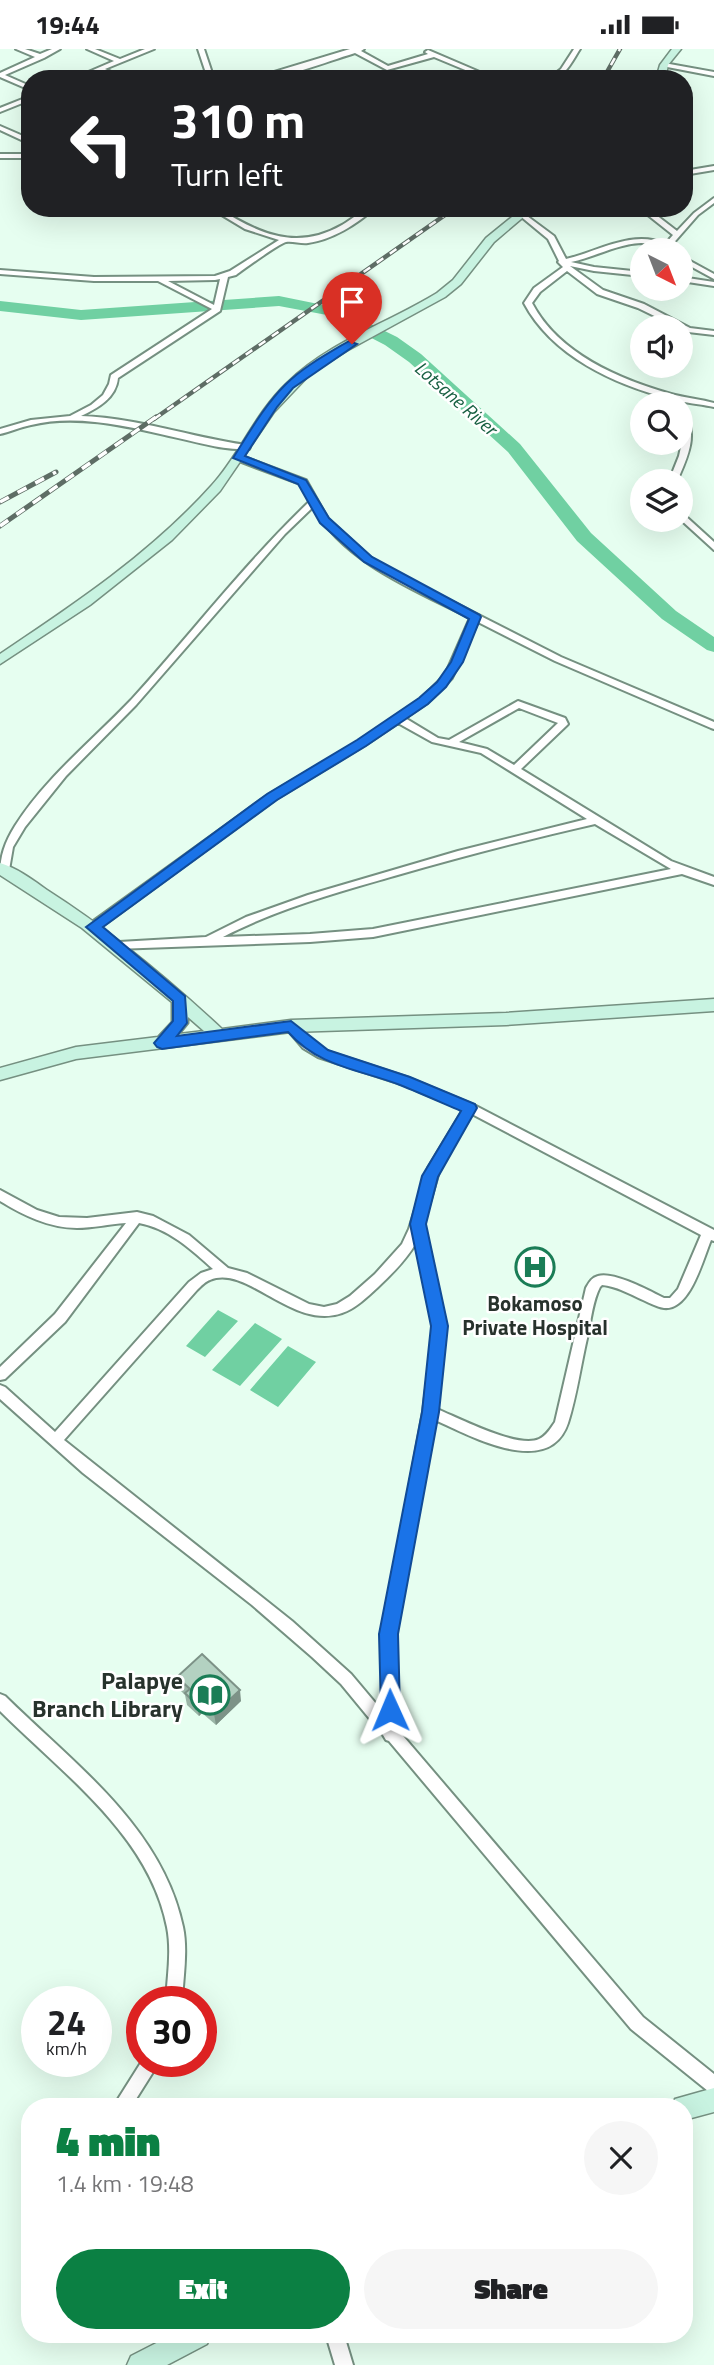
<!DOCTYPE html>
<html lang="en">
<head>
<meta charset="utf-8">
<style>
	body { margin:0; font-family:"Titillium Web",sans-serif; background:#f6f6f6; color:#202124; height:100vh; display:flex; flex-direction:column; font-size:26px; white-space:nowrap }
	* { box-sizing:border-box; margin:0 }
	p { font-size:23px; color:#757577 }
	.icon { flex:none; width:38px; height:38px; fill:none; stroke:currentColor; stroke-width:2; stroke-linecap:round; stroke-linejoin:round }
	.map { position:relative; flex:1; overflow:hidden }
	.panel { position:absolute; left:21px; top:2049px; width:672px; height:245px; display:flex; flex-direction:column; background:#fff; border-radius:28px; box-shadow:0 7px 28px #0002 }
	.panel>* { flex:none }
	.hud { position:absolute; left:21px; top:21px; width:672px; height:147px; border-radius:28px; box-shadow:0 7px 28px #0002; background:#202124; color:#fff; overflow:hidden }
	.needle { width:46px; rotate:138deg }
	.tools { position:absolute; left:630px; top:189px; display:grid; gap:14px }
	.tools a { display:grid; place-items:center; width:63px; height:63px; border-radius:50%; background:#fff; box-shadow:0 7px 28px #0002; font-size:35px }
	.speed { position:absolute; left:21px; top:1937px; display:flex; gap:14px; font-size:35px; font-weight:700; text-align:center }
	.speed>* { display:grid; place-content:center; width:91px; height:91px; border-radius:50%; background:#fff; box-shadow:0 7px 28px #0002; line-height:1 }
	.speed small { font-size:18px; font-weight:400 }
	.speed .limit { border:10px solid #d22; background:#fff; color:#111 }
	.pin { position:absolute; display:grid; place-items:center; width:60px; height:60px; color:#fff; margin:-72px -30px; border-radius:50% 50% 50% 0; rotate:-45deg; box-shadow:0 0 7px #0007 }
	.pin .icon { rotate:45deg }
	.me { position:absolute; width:77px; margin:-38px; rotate:359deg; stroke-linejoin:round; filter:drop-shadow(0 0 5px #0008) }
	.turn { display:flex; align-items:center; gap:24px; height:147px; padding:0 35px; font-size:32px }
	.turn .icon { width:91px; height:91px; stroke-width:2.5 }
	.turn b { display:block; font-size:49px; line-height:60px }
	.round { display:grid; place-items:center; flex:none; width:74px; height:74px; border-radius:37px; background:#f6f6f6 }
	.summary { display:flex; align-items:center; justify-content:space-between; height:119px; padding:0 35px }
	h1 { font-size:42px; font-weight:800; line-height:52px; color:#0b8043 }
	.button { display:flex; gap:14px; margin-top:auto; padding:14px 35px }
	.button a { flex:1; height:80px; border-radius:42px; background:#0b8043; color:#fff; font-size:28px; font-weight:800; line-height:80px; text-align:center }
	.button a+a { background:#f6f6f6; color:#202124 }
	.status { display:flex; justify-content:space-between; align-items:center; height:49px; padding:0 35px; background:#fff; direction:ltr }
	.status svg { height:19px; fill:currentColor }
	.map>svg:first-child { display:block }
	.water { fill:#70d0a2 }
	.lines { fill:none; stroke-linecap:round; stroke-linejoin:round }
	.river { fill:#70d0a2; fill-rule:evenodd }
	.street-casing { stroke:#759081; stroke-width:4 }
	.secondary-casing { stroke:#759081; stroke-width:3 }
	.street { fill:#fff; fill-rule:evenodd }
	.secondary { fill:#c8f3e1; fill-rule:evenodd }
	.rail-far1-casing { stroke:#5e6d65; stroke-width:4.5 }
	.rail-casing { stroke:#5e6d65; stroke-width:5 }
	.rail-far1 { stroke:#fff; stroke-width:2.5; stroke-dasharray:8; stroke-linecap:butt }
	.rail { stroke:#fff; stroke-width:3.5; stroke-dasharray:10; stroke-linecap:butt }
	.wall { fill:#9ab4a6 }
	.shaded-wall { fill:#7d9287 }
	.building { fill:#b3d1c1; stroke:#7d9287; stroke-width:2 }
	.route { fill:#1a73e8; stroke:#114b97; stroke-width:2 }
	.labels { text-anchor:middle; stroke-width:5; stroke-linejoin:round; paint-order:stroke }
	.far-water-label { font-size:19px; font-style:italic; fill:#186042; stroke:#fff }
	.poi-label { font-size:21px; font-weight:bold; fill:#27322c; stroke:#fff }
	.near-poi-label { font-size:24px; font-weight:bold; fill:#27322c; stroke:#fff; text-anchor:end }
</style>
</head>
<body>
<div class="status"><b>19:44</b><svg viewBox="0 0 49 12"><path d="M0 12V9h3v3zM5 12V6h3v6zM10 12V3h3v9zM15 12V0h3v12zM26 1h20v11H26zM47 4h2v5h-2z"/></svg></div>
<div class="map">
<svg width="714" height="2316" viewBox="0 0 714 2316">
	<rect width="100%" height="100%" fill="#e6fef0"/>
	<!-- water -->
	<path class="water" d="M218,1261L238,1272L205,1308L186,1297Z
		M255,1274L282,1290L240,1337L212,1321Z
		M288,1297L316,1313L278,1358L250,1341Z"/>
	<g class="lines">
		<!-- river -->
		<path class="river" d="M279,247L338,259L397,288L421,305L520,395L591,484L676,562L714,588V603L707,601L662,570L577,492L508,403L409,313L385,296L327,266L279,257L81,271L0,262V252L81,261Z"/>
		<!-- street casing -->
		<g class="street-casing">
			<path id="street" d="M16,0H25L40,5L52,0H60L44,9L5,26L30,37V41L0,28V24L35,8Z
				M87,0H95L120,10L145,0H154L105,20L126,30H117L100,23L81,30H72L114,12Z
				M198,0H204L214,30H208Z
				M350,0H364L361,2L388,17L428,5L425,3L428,1L496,30H487L434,8L387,21L355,4C322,14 286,30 251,30Z
				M574,0H580C572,12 565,30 548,30L561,20Z
				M664,14L714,23V27L662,17Z
				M30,47V51L0,63V59Z
				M0,77L30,90V95L0,81Z
				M0,105H30V109H0Z
				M714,117V121L684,126V122Z
				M30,139V144H24V142Z
				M714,149V154L698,166L670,198L673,201C662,201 653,194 641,194C617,195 595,208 571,213L594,218L642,223V227L594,222L570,217L603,241L644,255L690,279L714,282V286L688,283L681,280V278H677L638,259L597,245L567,222L540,243L532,254C558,304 618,330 671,345C685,349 700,350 714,354V358C700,355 685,354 671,350C615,336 552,307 524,254L534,239L563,218L558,213L559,212L548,190L519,166V164H523L554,187L566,210C597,203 633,180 665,195L673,186L639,159H647L677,182L694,164Z
				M64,159H76L58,165L54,163Z
				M210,159H218C259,185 297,202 342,176C353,170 363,159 375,159C357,175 332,191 308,194C301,195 293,192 286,193C280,194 244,220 236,226L228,228L220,262L118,329C116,349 98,359 81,367C137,369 191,388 246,396L250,398L249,400C223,402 194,392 169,387C125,377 76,365 31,376C20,378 10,383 0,385V380L31,371L70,367L91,356L103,346L109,335L111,326L212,260L158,232H94L0,225V221L94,228L215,227L230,222L279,191L245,180ZM220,230L214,256L168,232L215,231Z
				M681,207L714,225V230L681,212Z
				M681,228L714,233V237L681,232Z
				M681,362H684C699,386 687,409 677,432H669L679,407L683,389Z
				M239,406L306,431L328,470L371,509L390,521L561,608L714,673V680L711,679L555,612L478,573L452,629L427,654L405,669L438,689L449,691L518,652L565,669L568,675L566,677L521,720L671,812L714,828V836L682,825L373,888L310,893L115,900L114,897L119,893L206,888L246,868L308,846L458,802L587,770L481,704L432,693L398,674L365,696L276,750L97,881H89L88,878L89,875L268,746L359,692L421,650L445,626L470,569C415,541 345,514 313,458L285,485L136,656L66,727L25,778L13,798L9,821L0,826C0,807 5,793 15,777C46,728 92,692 131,651C191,585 245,514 310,452L300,435L236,411V407ZM519,659L558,674L514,716L487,700L459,693ZM595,775L671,820L373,880L310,885L223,888C277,860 336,844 394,827C461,808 528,790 595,775Z
				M681,463L714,493V501L681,471Z
				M291,973L295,974L311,993L326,1002L409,1029L474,1056L714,1181V1192L711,1191C703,1210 690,1262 664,1259C657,1258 650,1254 643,1251C630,1245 616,1237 602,1236L600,1238C593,1251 591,1270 588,1285C581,1314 577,1346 568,1374C549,1431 469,1386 435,1371L396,1585L398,1681L643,1968L714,2025V2044L708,2042L631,1980L389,1692L386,1691L383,1686L341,1635L312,1608L252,1556L83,1424L0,1350V1336L5,1338L55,1383L189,1233L201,1224L213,1220C192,1201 168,1179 139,1174L65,1273L5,1330L0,1331V1318L55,1265L126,1174C109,1175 93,1179 77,1179C49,1179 23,1166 0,1152V1141L37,1161L59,1168L87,1169L137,1163L153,1167L189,1186L228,1219L247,1224L309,1255L324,1258L337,1255L350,1247L375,1225L402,1195L409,1180L428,1119L463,1061L401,1035L318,1008L303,999L287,980L285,977L287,974ZM472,1065L701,1186L678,1240L670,1249H664C650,1242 613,1222 598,1227C591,1229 589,1234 586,1239L555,1373C551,1379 546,1387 539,1390C518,1400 459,1369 437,1360L446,1277L424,1174L440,1119ZM416,1194L434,1277L423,1363L382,1585L383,1663L351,1625L292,1572L64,1391L197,1241C201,1237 206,1232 210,1231C247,1215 293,1282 342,1264C355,1260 367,1248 377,1239C392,1225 406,1211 416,1194Z
				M0,1645L5,1647C74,1715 162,1778 183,1878C188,1902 183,1929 182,1953H166C167,1929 172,1903 167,1878C149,1786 63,1725 0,1662Z
				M142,2012H160L131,2058H113Z
				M326,2286H344L353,2316H335Z"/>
		</g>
		<!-- secondary casing -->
		<g class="secondary-casing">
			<path id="secondary" d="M672,0H681L668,16L665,30H656L660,16Z
				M523,159H534L494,193L461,235L445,248L348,301L311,324L274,363L220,442L172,491L90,556L0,615V605C75,555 151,504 212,436C240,405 256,363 287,334C329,293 388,274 437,244L453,231L486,189Z
				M0,814C17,819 33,831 47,841C110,881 167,929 222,980L291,971L506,964L714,950V962L506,976L291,983L76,1010L0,1031V1019L76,998L158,988L172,973V953L82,879L0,826ZM188,968L204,982L179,985L188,974Z
				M714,2039V2063L684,2071V2058H672L675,2050Z
				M172,2286H211L207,2295L167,2316H127L131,2307Z"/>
		</g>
		<!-- street -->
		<use href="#street" class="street"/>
		<!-- secondary -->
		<use href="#secondary" class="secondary"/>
		<!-- rail-far1 casing -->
		<g class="rail-far1-casing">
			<path id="rail-far1" d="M603,30L620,0
				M154,370L455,159"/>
		</g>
		<!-- rail casing -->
		<g class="rail-casing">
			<path id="rail" d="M0,453L56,423
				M0,477L156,368"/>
		</g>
		<!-- rail-far1 -->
		<use href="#rail-far1" class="rail-far1"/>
		<!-- rail -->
		<use href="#rail" class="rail"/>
	</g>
	<!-- wall -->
	<path class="wall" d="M177,1628L241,1652L216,1676L202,1664L199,1667L187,1656L185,1646L179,1640Z"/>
	<!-- shaded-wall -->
	<path class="shaded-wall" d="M240,1641L241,1652L216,1676L214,1665Z
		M201,1652L202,1664L199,1667L197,1656Z"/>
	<!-- building -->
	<path class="building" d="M202,1605L240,1641L214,1665L201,1652L197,1656L185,1644L190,1640L177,1628Z"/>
	<!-- route -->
	<path class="route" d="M349,292L357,295L293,339L277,358L245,407L306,431L329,469L372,508L480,566L481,568L463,613L446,638L428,655L366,697L277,751L103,878L185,947L187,974L177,987L291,972L328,1001L410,1028L475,1055L477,1059L438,1128L426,1175L448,1277L439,1363L398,1585L400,1661L397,1668L390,1670L384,1668L381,1661L379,1585L422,1363L431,1277L410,1175L422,1127L461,1062C440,1053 420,1044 400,1036C358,1020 319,1018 288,983L162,1000L157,998L154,994L173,972V952L86,878L267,745L357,691L419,649L437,633L451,613L469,570L364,513L320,474L298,435L233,409C249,384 264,357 285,336C303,318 327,305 349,292Z"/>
	<!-- icons -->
	<defs>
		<g id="hospital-ring" transform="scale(2.0125)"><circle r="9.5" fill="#fff" stroke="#1a7d56" stroke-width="1.5"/><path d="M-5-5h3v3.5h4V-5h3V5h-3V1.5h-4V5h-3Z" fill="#1a7d56"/></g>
		<g id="library-ring" transform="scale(2.0125)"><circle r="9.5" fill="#fff" stroke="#1a7d56" stroke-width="1.5"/><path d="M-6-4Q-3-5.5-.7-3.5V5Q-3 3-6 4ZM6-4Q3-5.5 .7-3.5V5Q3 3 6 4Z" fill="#1a7d56"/></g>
	</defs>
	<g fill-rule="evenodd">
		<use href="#hospital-ring" x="535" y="1218"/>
		<use href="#library-ring" x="210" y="1646"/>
	</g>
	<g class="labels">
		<!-- far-water labels -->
		<g class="far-water-label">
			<text transform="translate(456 349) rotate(41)" y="7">Lotsane River</text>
		</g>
		<!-- poi labels -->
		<g class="poi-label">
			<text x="535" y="1262">Bokamoso<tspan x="535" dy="24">Private Hospital</tspan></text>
		</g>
		<!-- near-poi labels -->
		<g class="near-poi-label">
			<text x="183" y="1640">Palapye<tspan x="183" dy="28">Branch Library</tspan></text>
		</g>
	</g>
</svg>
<div class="tools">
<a><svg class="needle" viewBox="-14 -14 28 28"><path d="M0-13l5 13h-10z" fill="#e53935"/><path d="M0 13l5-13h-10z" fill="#757577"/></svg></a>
<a><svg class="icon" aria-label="sound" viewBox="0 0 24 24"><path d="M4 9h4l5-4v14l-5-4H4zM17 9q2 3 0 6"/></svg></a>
<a><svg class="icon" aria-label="search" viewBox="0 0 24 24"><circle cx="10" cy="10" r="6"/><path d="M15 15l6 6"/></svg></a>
<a><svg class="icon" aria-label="layers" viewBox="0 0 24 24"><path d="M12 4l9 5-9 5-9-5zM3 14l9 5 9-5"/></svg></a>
</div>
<div class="speed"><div>24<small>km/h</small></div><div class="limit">30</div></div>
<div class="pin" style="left:352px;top:295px;background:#d93025"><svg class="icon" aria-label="arrive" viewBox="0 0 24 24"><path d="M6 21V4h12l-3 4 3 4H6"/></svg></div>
<svg class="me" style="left:390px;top:1661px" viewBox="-20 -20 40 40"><path d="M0-17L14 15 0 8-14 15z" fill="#1a73e8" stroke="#fff" stroke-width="4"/></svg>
<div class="hud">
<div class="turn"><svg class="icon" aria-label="left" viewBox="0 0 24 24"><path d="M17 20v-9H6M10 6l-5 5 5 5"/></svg><div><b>310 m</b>Turn left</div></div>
</div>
<section class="panel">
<div class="summary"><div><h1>4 min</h1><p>1.4 km · 19:48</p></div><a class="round"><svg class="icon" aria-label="close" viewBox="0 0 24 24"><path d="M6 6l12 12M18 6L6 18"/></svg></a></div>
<div class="button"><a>Exit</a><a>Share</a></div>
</section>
</div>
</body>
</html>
